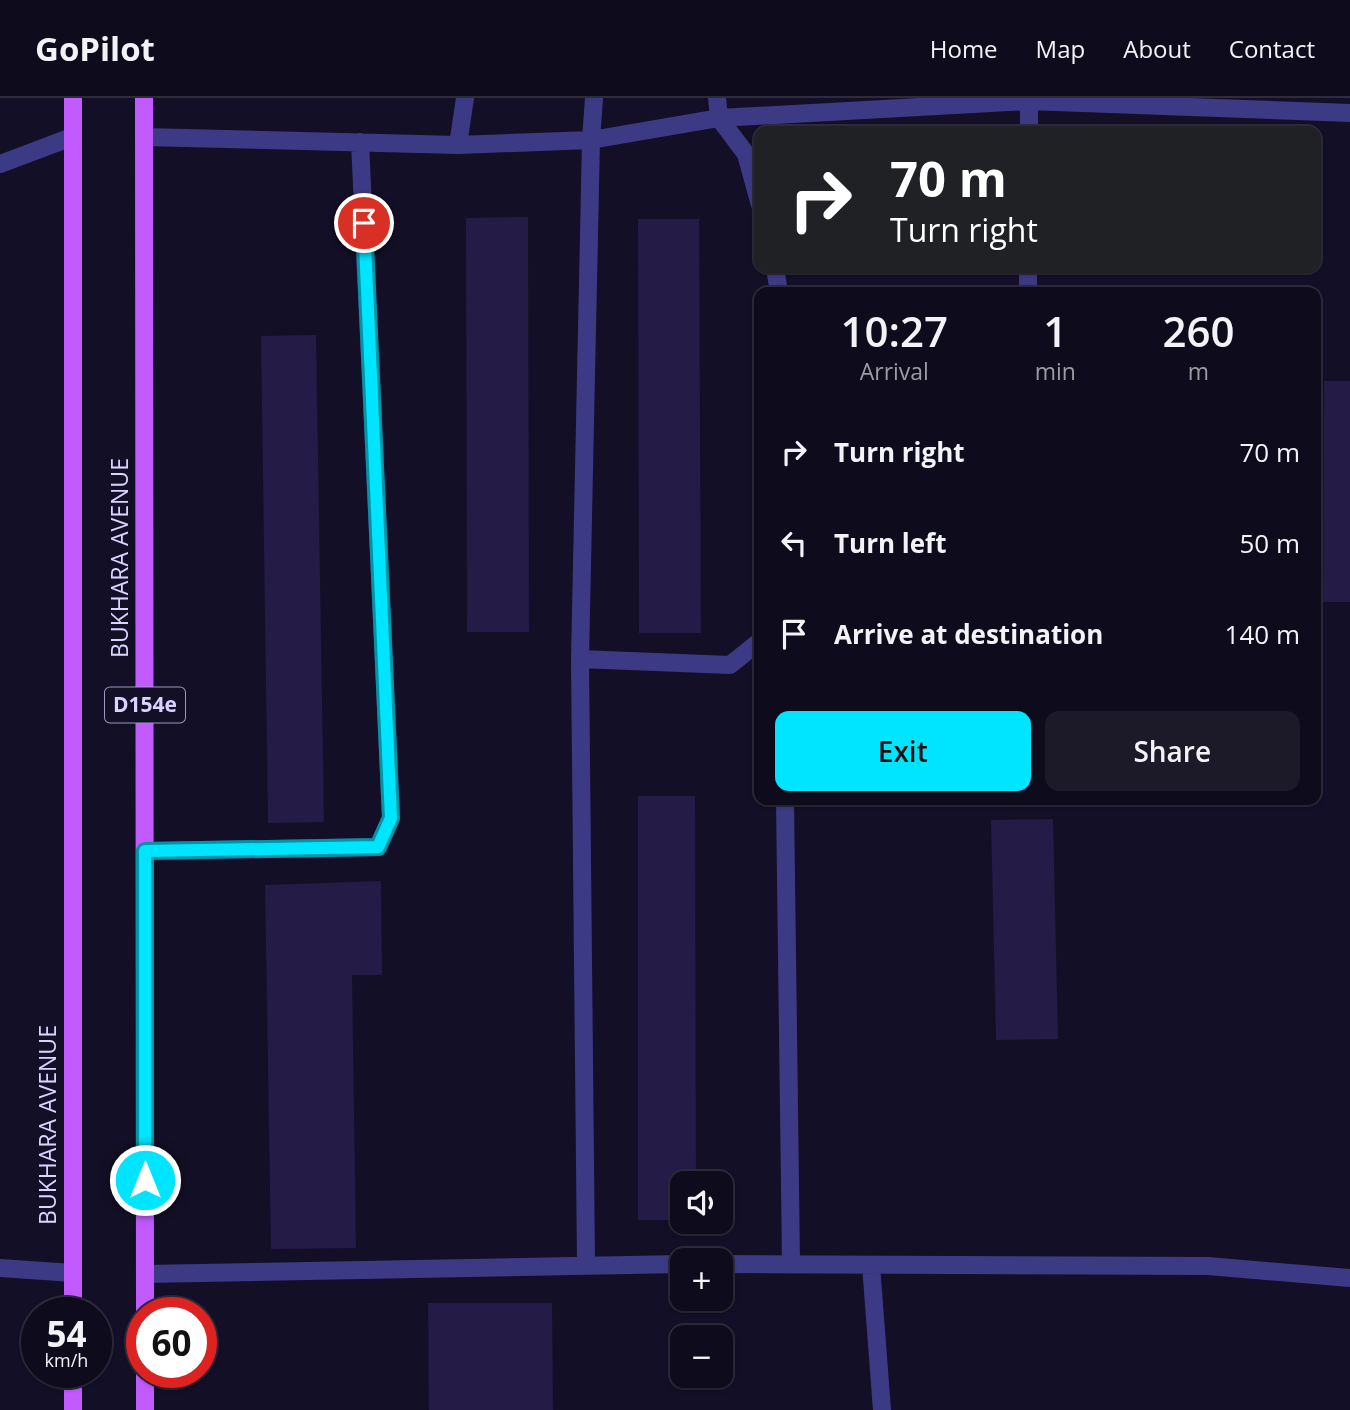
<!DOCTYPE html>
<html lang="en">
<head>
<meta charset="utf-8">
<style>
	body { margin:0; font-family:"Open Sans",sans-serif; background:#1c1929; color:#f1f3f6; height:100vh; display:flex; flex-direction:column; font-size:26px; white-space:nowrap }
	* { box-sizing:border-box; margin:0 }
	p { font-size:23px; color:#9b9ba3 }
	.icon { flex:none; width:38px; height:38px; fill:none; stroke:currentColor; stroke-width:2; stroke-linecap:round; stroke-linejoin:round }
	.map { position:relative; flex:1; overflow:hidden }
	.side { position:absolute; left:754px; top:189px; width:567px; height:518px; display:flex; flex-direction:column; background:#0e0b1c; border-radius:14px; box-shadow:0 2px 5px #0004,0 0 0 2px #2e2b3b }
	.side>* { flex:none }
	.top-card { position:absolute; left:754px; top:28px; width:567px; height:147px; border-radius:14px; box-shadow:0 2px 5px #0004,0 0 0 2px #2e2b3b; background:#202124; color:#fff; overflow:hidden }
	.buttons { position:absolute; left:670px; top:1073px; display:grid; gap:14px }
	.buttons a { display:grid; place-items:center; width:63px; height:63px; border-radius:14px; background:#0e0b1c; box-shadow:0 2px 5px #0004,0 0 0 2px #2e2b3b; font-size:35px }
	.speed { position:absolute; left:21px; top:1199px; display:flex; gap:14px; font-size:35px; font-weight:700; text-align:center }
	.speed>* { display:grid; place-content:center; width:91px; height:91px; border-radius:50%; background:#0e0b1c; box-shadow:0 2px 5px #0004,0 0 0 2px #2e2b3b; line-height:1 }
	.speed small { font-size:18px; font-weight:400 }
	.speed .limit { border:10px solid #d22; background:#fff; color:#111 }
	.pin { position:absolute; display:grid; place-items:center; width:60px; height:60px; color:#fff; margin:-30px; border:4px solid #fff; border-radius:50%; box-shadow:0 2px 7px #0007 }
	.me { position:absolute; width:77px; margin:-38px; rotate:0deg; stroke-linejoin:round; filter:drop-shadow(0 0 5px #0008) }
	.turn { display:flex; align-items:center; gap:24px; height:147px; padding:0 21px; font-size:32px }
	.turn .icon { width:91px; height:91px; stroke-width:2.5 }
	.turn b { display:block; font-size:49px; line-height:60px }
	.eta { display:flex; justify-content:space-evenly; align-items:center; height:119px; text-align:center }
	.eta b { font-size:42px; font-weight:600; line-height:49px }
	.cta { display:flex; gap:14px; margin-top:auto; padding:14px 21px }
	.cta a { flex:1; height:80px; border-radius:14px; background:#00e5ff; color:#111; font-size:28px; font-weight:600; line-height:80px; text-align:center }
	.cta a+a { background:#1c1929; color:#f1f3f6 }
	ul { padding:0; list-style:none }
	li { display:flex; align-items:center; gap:21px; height:91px; padding:0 21px }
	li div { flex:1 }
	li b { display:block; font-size:26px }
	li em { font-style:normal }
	header { display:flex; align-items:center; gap:42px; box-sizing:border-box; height:98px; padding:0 35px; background:#0e0b1c; border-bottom:2px solid #2e2b3b }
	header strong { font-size:33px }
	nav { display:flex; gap:38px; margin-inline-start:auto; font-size:24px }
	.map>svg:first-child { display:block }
	.building { fill:#241b47 }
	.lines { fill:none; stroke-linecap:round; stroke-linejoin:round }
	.minor { stroke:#3d3a85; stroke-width:18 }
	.major { stroke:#c25bff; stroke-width:18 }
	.route-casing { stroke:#0095a6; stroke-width:18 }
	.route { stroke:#00e5ff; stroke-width:12 }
	.labels { text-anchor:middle; stroke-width:7; stroke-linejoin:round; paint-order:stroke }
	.shield { fill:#130f26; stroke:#9e99be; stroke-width:2 }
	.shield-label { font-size:21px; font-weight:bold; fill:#d9d4ff }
	.street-label { font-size:23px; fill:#d9d4ff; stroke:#130f26 }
</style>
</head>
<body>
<header>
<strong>GoPilot</strong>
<nav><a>Home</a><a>Map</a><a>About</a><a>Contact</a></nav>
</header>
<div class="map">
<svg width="1350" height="1312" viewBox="0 0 1350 1312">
	<rect width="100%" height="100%" fill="#130f26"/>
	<!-- building -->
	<path class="building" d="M528,119L529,534H467L466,120Z
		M638,121H699L701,535H639Z
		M316,237L324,724L268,725L261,238Z
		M1324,283H1350V504H1323Z
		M638,698H695L696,1085H682V1122H638Z
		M1053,721L1058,941L996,942L991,722Z
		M381,783L382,877H352L356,1150L271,1151L265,787Z
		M428,1205H552L553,1312H429Z"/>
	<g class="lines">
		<!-- minor -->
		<path class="minor" d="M717,0L719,20L1029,3L1350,15
			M1029,0V33
			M144,39L458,47L591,42L594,0
			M458,47L465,0
			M0,66L72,39
			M760,107L746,56L719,20L591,42L580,561L730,567L760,543
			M775,170L779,194
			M1028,194V170
			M580,561L586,1165
			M785,702L791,1166
			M145,753L378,749L391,720L360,44
			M721,1166L1208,1168L1350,1180
			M871,1167L882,1312
			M0,1170L73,1175
			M145,1176L682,1166"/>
		<!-- major -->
		<path class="major" d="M144,0L145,1214
			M73,1214V0
			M73,1274V1312
			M145,1274V1312"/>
	</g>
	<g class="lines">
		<!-- route casing -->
		<g class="route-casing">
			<path id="route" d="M145,1082V753L378,749L391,720L364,125"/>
		</g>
		<!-- route -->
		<use href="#route" class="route"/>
	</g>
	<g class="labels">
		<!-- shield labels -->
		<rect class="shield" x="105" y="589.5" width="80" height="35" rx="5"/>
		<g class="shield-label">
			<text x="145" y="614">D154e</text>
		</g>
		<!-- street labels -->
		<g class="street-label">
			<text transform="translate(120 460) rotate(-90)" y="8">BUKHARA AVENUE</text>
			<text transform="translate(48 1027) rotate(-90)" y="8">BUKHARA AVENUE</text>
		</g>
	</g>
</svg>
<div class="buttons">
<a><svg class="icon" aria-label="sound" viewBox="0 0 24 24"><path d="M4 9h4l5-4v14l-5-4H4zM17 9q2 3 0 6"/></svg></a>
<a>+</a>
<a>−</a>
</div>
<div class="speed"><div>54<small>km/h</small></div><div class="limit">60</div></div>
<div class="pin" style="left:364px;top:125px;background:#d93025"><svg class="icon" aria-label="arrive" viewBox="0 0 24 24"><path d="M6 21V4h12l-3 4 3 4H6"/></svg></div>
<svg class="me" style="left:145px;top:1082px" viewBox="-20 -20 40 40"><circle r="17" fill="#00e5ff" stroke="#fff" stroke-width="3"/><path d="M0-11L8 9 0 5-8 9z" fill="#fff"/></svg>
<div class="top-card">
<div class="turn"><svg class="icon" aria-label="right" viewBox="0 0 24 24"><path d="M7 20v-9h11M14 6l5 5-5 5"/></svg><div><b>70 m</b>Turn right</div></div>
</div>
<section class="side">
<div class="eta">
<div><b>10:27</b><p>Arrival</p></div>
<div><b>1</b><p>min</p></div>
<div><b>260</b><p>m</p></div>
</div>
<ul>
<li><svg class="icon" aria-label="right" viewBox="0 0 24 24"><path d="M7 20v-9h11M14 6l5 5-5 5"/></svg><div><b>Turn right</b></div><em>70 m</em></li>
<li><svg class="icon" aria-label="left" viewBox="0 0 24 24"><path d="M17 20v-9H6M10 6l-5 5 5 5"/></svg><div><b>Turn left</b></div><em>50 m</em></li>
<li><svg class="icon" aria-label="arrive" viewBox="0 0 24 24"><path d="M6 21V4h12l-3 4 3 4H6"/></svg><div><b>Arrive at destination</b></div><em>140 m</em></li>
</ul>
<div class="cta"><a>Exit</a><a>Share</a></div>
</section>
</div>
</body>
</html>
